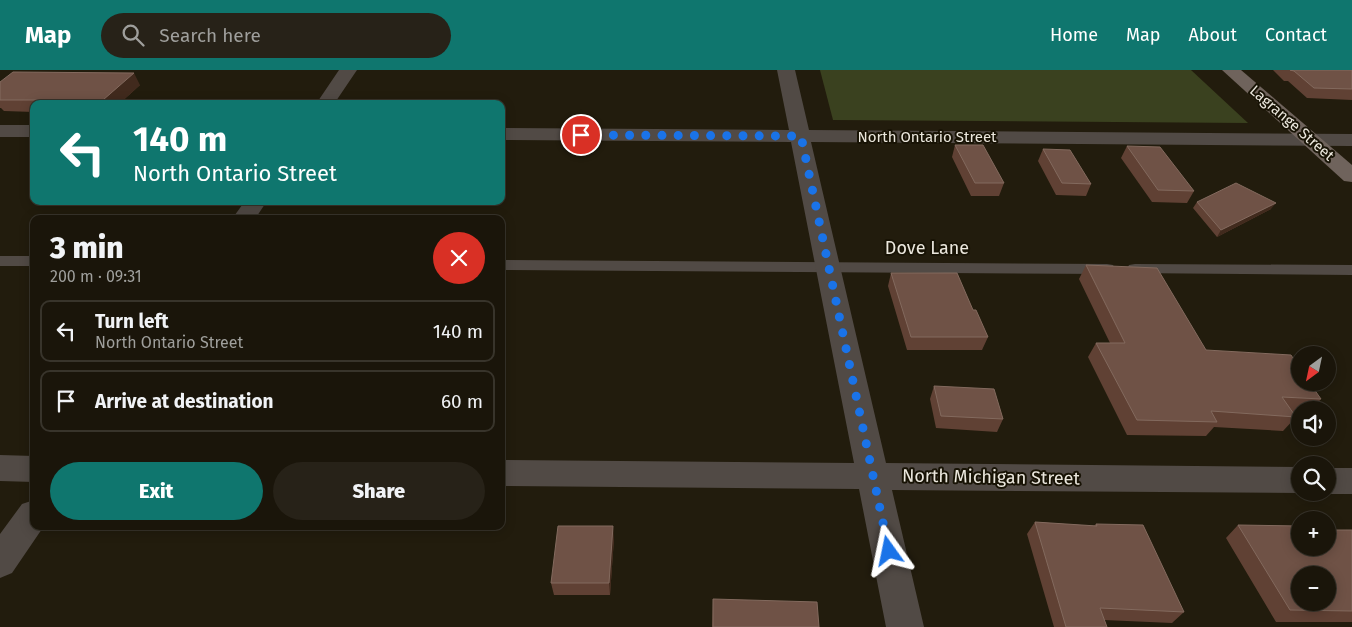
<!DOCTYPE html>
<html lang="en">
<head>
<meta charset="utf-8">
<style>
	body { margin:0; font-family:"Fira Sans",sans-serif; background:#272218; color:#f1f3f6; height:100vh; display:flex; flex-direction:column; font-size:19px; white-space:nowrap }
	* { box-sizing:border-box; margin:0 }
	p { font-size:16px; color:#9f9f9c }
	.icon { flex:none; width:28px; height:28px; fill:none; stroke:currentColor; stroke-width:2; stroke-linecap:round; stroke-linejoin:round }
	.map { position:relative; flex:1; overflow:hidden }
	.details { position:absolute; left:30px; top:145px; width:475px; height:315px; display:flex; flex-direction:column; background:#1a150a; border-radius:10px; box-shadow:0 2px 12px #0003,0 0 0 1px #38342b }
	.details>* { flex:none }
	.hud { position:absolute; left:30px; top:30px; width:475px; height:105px; border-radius:10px; box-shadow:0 2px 12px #0003,0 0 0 1px #38342b; background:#0f766e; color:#fff; overflow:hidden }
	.needle { width:32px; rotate:213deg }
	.fabs { position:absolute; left:1291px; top:276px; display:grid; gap:10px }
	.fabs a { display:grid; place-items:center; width:45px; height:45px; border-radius:50%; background:#1a150a; box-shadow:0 2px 12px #0003,0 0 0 1px #38342b; font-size:25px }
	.pin { position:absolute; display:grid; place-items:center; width:42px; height:42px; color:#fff; margin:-21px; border:2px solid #fff; border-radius:50%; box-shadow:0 1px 5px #0007 }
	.me { position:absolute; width:55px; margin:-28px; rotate:348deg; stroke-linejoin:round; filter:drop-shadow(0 0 4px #0008) }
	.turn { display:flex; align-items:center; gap:18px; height:105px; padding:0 20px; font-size:22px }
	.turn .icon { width:65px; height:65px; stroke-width:2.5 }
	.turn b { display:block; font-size:35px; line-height:42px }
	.round { display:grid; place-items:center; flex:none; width:52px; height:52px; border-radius:26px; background:#272218 }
	.head { display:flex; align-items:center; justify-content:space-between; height:85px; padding:0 20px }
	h1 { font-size:30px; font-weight:800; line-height:38px }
	.primary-button { display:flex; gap:10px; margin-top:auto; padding:10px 20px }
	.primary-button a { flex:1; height:58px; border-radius:30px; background:#0f766e; color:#fff; font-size:20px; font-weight:800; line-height:58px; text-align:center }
	.primary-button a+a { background:#272218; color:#f1f3f6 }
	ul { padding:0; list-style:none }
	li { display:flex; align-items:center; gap:15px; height:62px; margin:0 10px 8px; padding:0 10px; border:2px solid #38342b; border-radius:10px }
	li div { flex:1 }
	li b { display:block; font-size:19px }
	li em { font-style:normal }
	header { display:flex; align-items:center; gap:30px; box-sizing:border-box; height:70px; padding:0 25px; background:#0f766e; color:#fff }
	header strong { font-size:24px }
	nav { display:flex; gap:28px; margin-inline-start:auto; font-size:18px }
	.search { width:350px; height:45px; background:#272218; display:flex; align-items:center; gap:12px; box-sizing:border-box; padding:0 18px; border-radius:28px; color:#9f9f9c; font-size:19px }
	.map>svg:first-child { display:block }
	.green { fill:#3a411f }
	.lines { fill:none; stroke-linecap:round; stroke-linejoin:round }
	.service { fill:#514a45; fill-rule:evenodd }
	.minor { fill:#514a45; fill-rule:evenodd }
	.secondary { fill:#6f635c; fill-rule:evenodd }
	.wall { fill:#604134 }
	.shaded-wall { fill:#412a1d }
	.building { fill:#6f5246; stroke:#836a5e; fill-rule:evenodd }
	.route { stroke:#1a73e8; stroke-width:9; stroke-dasharray:0 16.2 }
	.labels { text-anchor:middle; stroke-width:4; stroke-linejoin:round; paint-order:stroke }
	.far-street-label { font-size:15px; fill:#ebe7dd; stroke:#181305 }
	.street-label { font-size:18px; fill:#ebe7dd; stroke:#181305 }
</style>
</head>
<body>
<header>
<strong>Map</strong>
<div class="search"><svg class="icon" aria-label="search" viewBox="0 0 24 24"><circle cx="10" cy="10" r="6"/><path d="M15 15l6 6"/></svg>Search here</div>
<nav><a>Home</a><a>Map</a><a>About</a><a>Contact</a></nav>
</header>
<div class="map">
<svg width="1352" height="557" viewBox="0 0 1352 557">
	<rect width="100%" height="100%" fill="#221c0d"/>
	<!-- green -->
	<path class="green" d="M820,0H1191L1248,53L833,50Z"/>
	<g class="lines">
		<!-- service -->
		<path class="service" d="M0,186H34V196H0Z
			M501,190L1107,194L1113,195L1115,199L1113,203L1107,204L501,200Z
			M1135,194L1352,195V205L1129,203L1127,199L1129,195Z"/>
		<!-- minor -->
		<path class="minor" d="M339,0H357L334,34H316Z
			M777,0H795L809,60L1352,64V76L811,72L886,393L1300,397V422H1303L1300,423L892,420L924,557H886L859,419L501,416V390L854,393L791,72L501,70V58L789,60Z
			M0,55H34V67H0Z
			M245,131H267L255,149H232Z
			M0,385L34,386V412L0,411Z
			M1328,398H1352V424H1328L1322,422H1328Z
			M34,430V456H44L12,503L0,508V464L22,434Z"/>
		<!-- secondary -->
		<path class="secondary" d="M1222,0H1241L1352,95V112L1344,111Z"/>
	</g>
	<!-- wall -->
	<path class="wall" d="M1273,0H1352V30L1307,28L1288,11H1284Z
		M0,12L140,15L119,34H34V42L4,41L1,38H0Z
		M955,75L1004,113L999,126H971L952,87Z
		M1127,76L1194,121L1187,133L1152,132L1121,88Z
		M1043,79L1091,114L1086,126L1056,125L1038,91Z
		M1197,132L1271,139L1217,167L1193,138Z
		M1086,195L1206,280L1321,329L1311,340H1300V343H1293L1296,347L1283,361L1214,357L1206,366L1127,365L1088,287L1096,273H1110L1079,209Z
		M891,203L973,240L988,267L982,280H907L888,216Z
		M934,316L1003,349L997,362L936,358L930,329Z
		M1035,452L1094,456L1096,454L1184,542L1172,553L1104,550L1107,557H1054L1027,464Z
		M1238,455L1300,478L1352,460V552H1276L1226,468Z
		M614,468L610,525H554L551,513Z
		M713,529L819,557H712Z"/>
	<!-- shaded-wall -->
	<path class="shaded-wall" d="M134,3L140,15L119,34H105L103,30Z
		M1276,133L1271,139L1217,167L1221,160Z
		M613,456L614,468L610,525L609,513Z"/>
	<!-- building -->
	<path class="building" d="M1290,0H1352V19L1314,18L1294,1Z
		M13,2L134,3L103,30H0V12Z
		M955,75H983L1004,113H975Z
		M1127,76L1160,77L1194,121L1158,120Z
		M1043,79L1070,80L1091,114L1062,113Z
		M1236,113L1276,133L1221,160L1197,132Z
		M1086,195L1157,198L1206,280L1291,285L1300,299V312H1309L1321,329L1282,327L1296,347L1211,341L1217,352L1137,350L1096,273H1125Z
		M891,203H957L973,240H976L988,267H911Z
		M934,316L994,319L1003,349L941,346Z
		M1035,452L1097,456L1096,454L1143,455L1184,542L1100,538L1107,557H1066Z
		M1238,455L1300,456V478H1328V460H1352V541L1290,540ZM1300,505H1328V532H1300Z
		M558,456H613L609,513H551Z
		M713,529L817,532L819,557H713Z"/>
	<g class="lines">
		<!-- route -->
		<path class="route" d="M581,65L801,66L889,481"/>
	</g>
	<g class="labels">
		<!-- far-street labels -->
		<g class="far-street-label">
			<text transform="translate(1292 53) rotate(41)" y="5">Lagrange Street</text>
			<text x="927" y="72">North Ontario Street</text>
		</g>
		<!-- street labels -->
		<g class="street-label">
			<text x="927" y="184">Dove Lane</text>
			<text transform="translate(991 407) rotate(1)" y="6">North Michigan Street</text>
		</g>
	</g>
</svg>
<div class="fabs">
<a><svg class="needle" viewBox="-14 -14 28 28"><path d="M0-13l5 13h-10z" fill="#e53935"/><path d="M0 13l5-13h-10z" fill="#9f9f9c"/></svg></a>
<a><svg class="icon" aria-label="sound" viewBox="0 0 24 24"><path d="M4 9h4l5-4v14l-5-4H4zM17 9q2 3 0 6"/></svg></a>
<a><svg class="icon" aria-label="search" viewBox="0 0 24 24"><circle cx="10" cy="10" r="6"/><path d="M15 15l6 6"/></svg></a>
<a>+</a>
<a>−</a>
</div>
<div class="pin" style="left:581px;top:65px;background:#d93025"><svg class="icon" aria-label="arrive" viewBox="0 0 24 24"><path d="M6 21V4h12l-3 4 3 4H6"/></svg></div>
<svg class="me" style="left:889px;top:481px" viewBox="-20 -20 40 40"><path d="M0-17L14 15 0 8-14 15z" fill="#1a73e8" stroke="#fff" stroke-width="4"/></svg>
<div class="hud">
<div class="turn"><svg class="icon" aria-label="left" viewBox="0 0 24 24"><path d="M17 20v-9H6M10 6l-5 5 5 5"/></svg><div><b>140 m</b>North Ontario Street</div></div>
</div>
<section class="details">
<div class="head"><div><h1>3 min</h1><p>200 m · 09:31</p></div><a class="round" style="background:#d93025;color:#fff"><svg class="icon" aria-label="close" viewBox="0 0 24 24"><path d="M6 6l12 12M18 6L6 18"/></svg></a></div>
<ul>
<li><svg class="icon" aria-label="left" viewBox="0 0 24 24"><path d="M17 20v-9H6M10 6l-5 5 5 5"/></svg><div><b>Turn left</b><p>North Ontario Street</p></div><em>140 m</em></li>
<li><svg class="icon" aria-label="arrive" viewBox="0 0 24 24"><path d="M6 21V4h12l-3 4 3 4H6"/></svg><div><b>Arrive at destination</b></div><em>60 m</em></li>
</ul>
<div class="primary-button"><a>Exit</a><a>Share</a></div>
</section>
</div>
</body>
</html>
